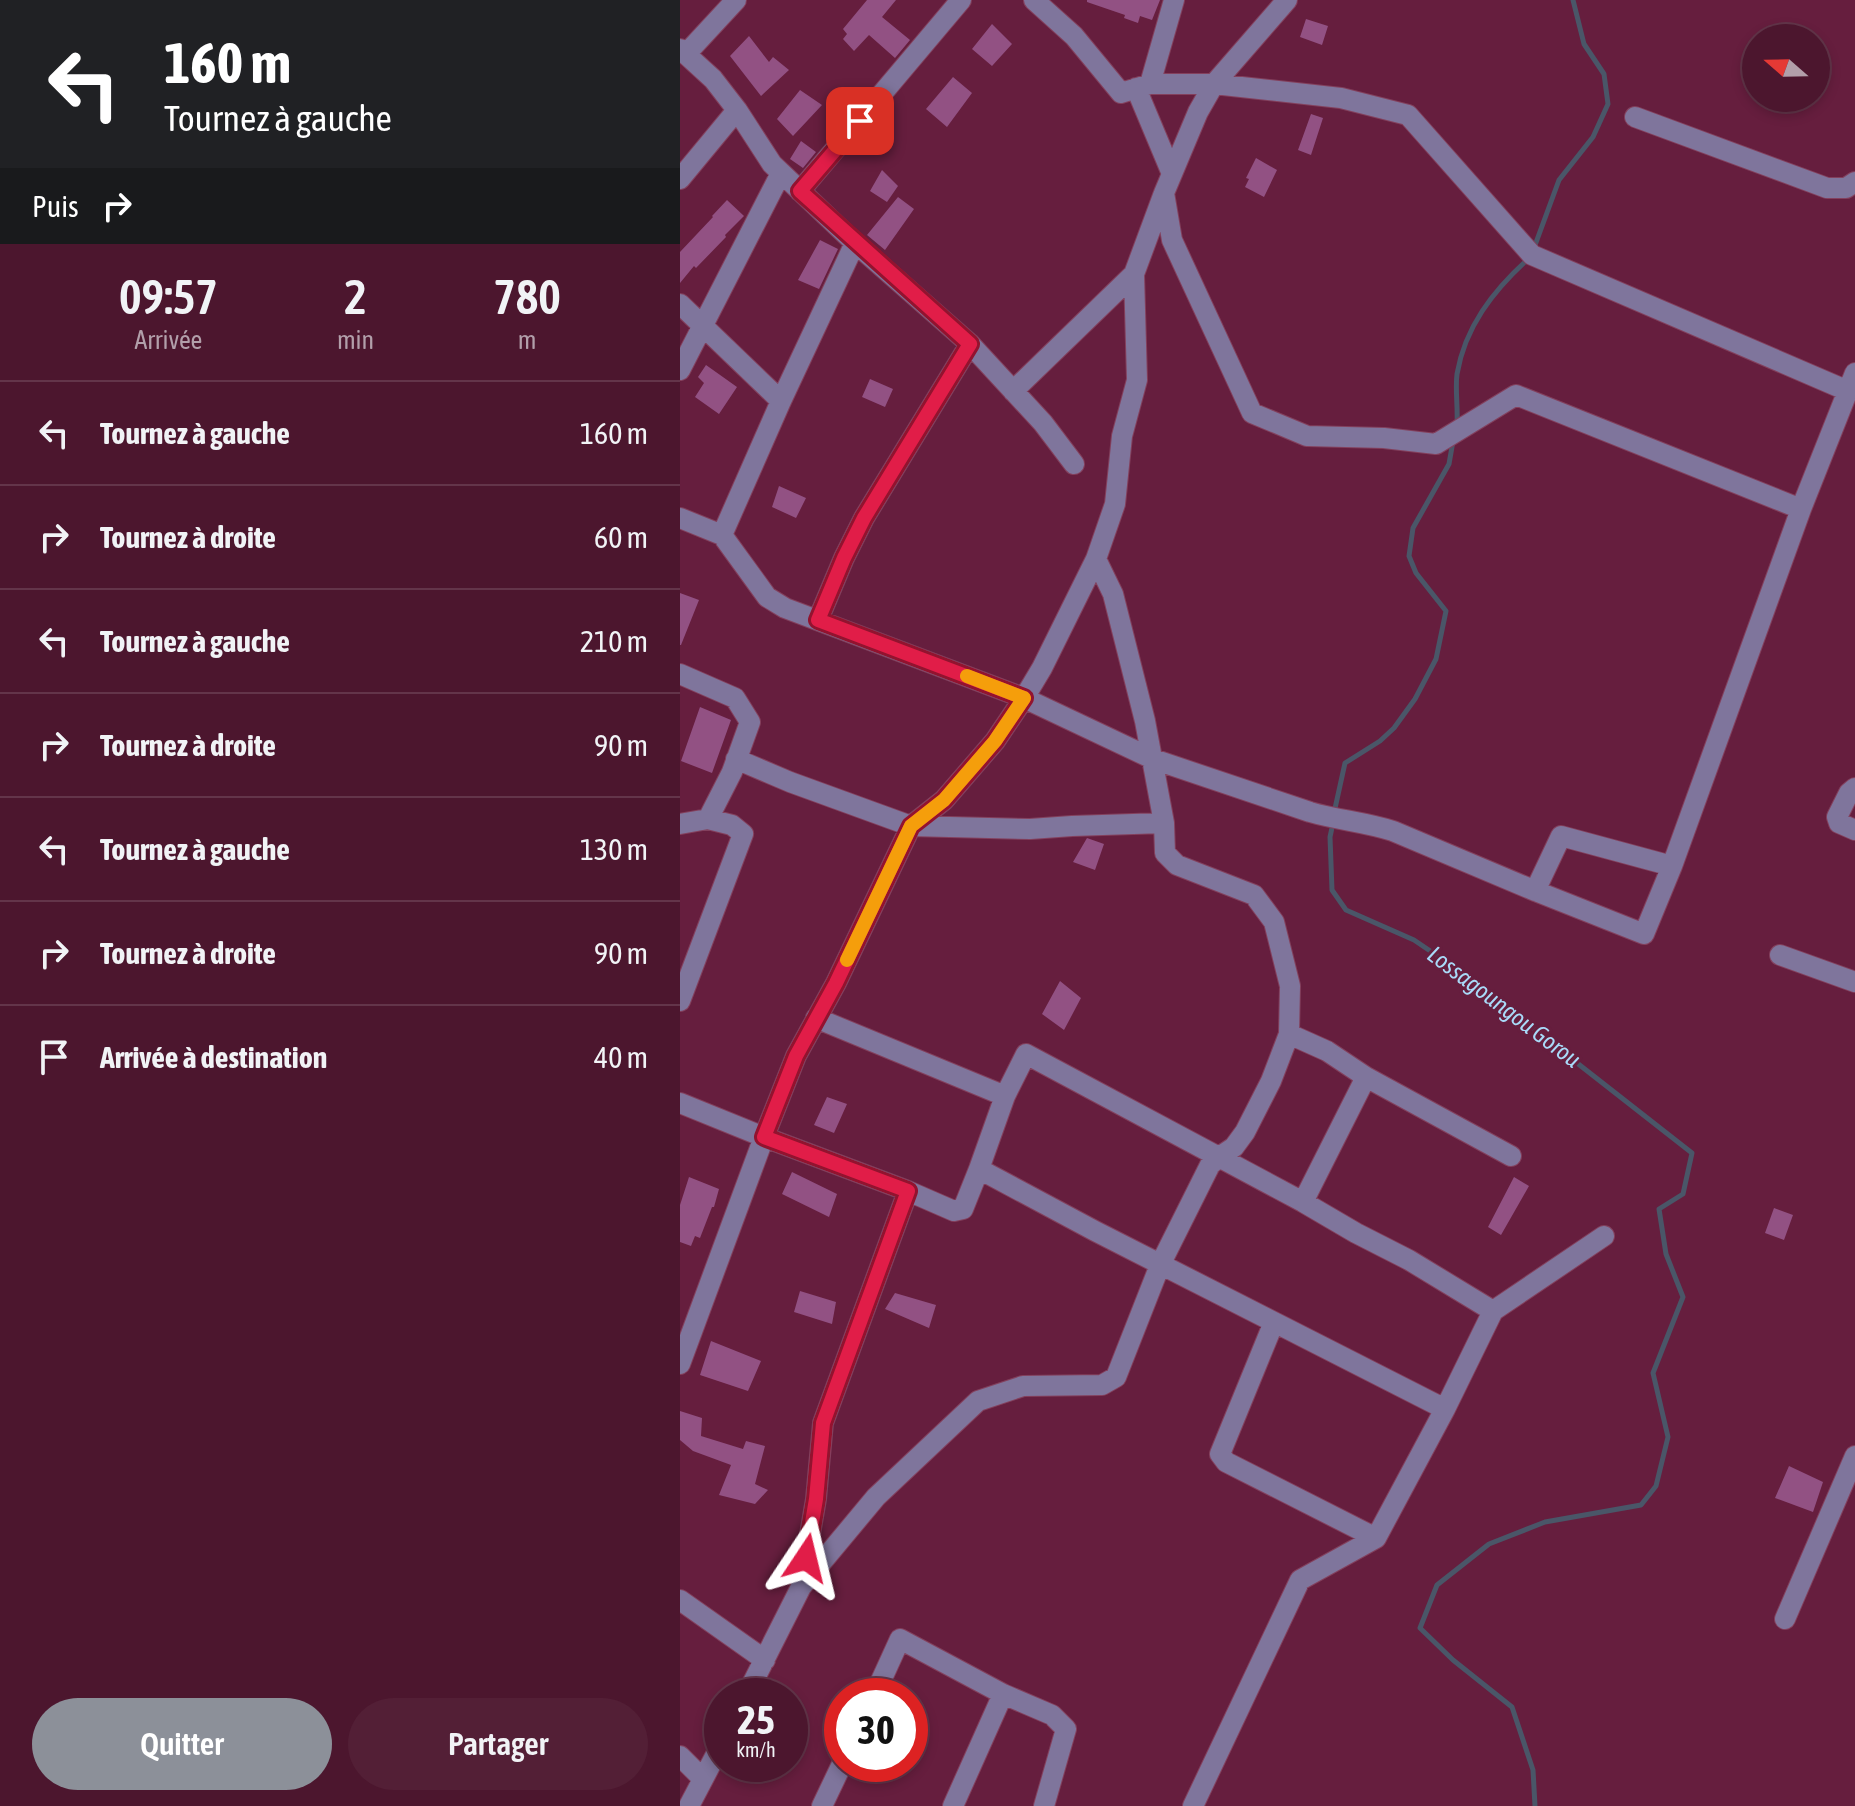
<!DOCTYPE html>
<html lang="fr">
<head>
<meta charset="utf-8">
<style>
	body { margin:0; font-family:"Asap Condensed",sans-serif; background:#531f36; color:#f1f3f6; height:100vh; display:flex; flex-direction:column; font-size:30px; white-space:nowrap }
	* { box-sizing:border-box; margin:0 }
	p { font-size:26px; color:#b29faa }
	.icon { flex:none; width:44px; height:44px; fill:none; stroke:currentColor; stroke-width:2; stroke-linecap:round; stroke-linejoin:round }
	.map { position:relative; flex:1; overflow:hidden }
	.side { display:flex; flex-direction:column; background:#4c162e; width:680px }
	.side>* { flex:none }
	.hud { background:#202124; color:#fff; overflow:hidden }
	.needle { width:52px; rotate:290deg }
	.buttons { position:absolute; left:1062px; top:24px; display:grid; gap:16px }
	.buttons a { display:grid; place-items:center; width:88px; height:88px; border-radius:50%; background:#4c162e; box-shadow:0 4px 12px #0003,0 0 0 2px #63354a; font-size:40px }
	.speed { position:absolute; left:24px; top:1678px; display:flex; gap:16px; font-size:40px; font-weight:700; text-align:center }
	.speed>* { display:grid; place-content:center; width:104px; height:104px; border-radius:50%; background:#4c162e; box-shadow:0 4px 12px #0003,0 0 0 2px #63354a; line-height:1 }
	.speed small { font-size:20px; font-weight:400 }
	.speed .limit { border:12px solid #d22; background:#fff; color:#111 }
	.pin { position:absolute; display:grid; place-items:center; width:68px; height:68px; color:#fff; margin:-34px; border-radius:16px; box-shadow:0 4px 12px #0006 }
	.me { position:absolute; width:88px; margin:-44px; rotate:10deg; stroke-linejoin:round; filter:drop-shadow(0 0 6px #0008) }
	.turn { display:flex; align-items:center; gap:28px; height:168px; padding:0 32px; font-size:36px }
	.turn .icon { width:104px; height:104px; stroke-width:2.5 }
	.turn b { display:block; font-size:56px; line-height:68px }
	.then { display:flex; align-items:center; height:76px; padding:0 32px; background:#0003; gap:16px; font-size:30px }
	.eta { display:flex; justify-content:space-evenly; align-items:center; height:136px; text-align:center }
	.eta b { font-size:48px; font-weight:600; line-height:56px }
	.button { display:flex; gap:16px; margin-top:auto; padding:16px 32px }
	.button a { flex:1; height:92px; border-radius:48px; background:#8c9099; color:#fff; font-size:32px; font-weight:600; line-height:92px; text-align:center }
	.button a+a { background:#531f36; color:#f1f3f6 }
	ul { padding:0; list-style:none }
	li { display:flex; align-items:center; gap:24px; height:104px; padding:0 32px; border-top:2px solid #63354a }
	li div { flex:1 }
	li b { display:block; font-size:30px }
	li em { font-style:normal }
	main { display:flex; flex:1; min-height:0 }
	.map>svg:first-child { display:block }
	.lines { fill:none; stroke-linecap:round; stroke-linejoin:round }
	.stream { stroke:#4a5668; stroke-width:5 }
	.building { fill:#925183 }
	.minor-casing { stroke:#83405d; stroke-width:22 }
	.minor { stroke:#7f759c; stroke-width:20 }
	.route-casing { stroke:#92132f; stroke-width:20 }
	.route { stroke:#e11d48; stroke-width:14 }
	.slow { stroke:#f59e0b; stroke-width:14 }
	.labels { text-anchor:middle; stroke-width:6; stroke-linejoin:round; paint-order:stroke }
	.water-label { font-size:24px; font-style:italic; fill:#a9daf8; stroke:#661e3e }
</style>
</head>
<body>
<main>
<section class="side">
<div class="hud">
<div class="turn"><svg class="icon" aria-label="left" viewBox="0 0 24 24"><path d="M17 20v-9H6M10 6l-5 5 5 5"/></svg><div><b>160 m</b>Tournez à gauche</div></div>
<div class="then">Puis<svg class="icon" aria-label="right" viewBox="0 0 24 24"><path d="M7 20v-9h11M14 6l5 5-5 5"/></svg></div>
</div>
<div class="eta">
<div><b>09:57</b><p>Arrivée</p></div>
<div><b>2</b><p>min</p></div>
<div><b>780</b><p>m</p></div>
</div>
<ul>
<li><svg class="icon" aria-label="left" viewBox="0 0 24 24"><path d="M17 20v-9H6M10 6l-5 5 5 5"/></svg><div><b>Tournez à gauche</b></div><em>160 m</em></li>
<li><svg class="icon" aria-label="right" viewBox="0 0 24 24"><path d="M7 20v-9h11M14 6l5 5-5 5"/></svg><div><b>Tournez à droite</b></div><em>60 m</em></li>
<li><svg class="icon" aria-label="left" viewBox="0 0 24 24"><path d="M17 20v-9H6M10 6l-5 5 5 5"/></svg><div><b>Tournez à gauche</b></div><em>210 m</em></li>
<li><svg class="icon" aria-label="right" viewBox="0 0 24 24"><path d="M7 20v-9h11M14 6l5 5-5 5"/></svg><div><b>Tournez à droite</b></div><em>90 m</em></li>
<li><svg class="icon" aria-label="left" viewBox="0 0 24 24"><path d="M17 20v-9H6M10 6l-5 5 5 5"/></svg><div><b>Tournez à gauche</b></div><em>130 m</em></li>
<li><svg class="icon" aria-label="right" viewBox="0 0 24 24"><path d="M7 20v-9h11M14 6l5 5-5 5"/></svg><div><b>Tournez à droite</b></div><em>90 m</em></li>
<li><svg class="icon" aria-label="arrive" viewBox="0 0 24 24"><path d="M6 21V4h12l-3 4 3 4H6"/></svg><div><b>Arrivée à destination</b></div><em>40 m</em></li>
</ul>
<div class="button"><a>Quitter</a><a>Partager</a></div>
</section>
<div class="map">
<svg width="1175" height="1806" viewBox="0 0 1175 1806">
	<rect width="100%" height="100%" fill="#661e3e"/>
	<g class="lines">
		<!-- stream -->
		<path class="stream" d="M854,248L879,180L913,137L928,104L924,74L904,44L893,0
			M777,423C778,407 775,389 777,374C785,327 813,291 847,260
			M654,813L665,763L700,741L714,728L735,699L756,659L766,611L736,573L729,556L733,528L769,464L773,441
			M653,823L650,837L652,890L666,910L734,940L796,982L860,1034L1012,1153L1003,1194L979,1209L986,1254L1003,1297L973,1373L988,1437L976,1486L961,1505L865,1522L809,1544L757,1585L740,1628L773,1660L832,1707L853,1770L855,1806"/>
	</g>
	<!-- building -->
	<path class="building" d="M187,0H216L202,17L230,40L215,58L189,35L174,51L163,39L167,34L163,29Z
		M407,0H480L472,20L460,16L458,23L444,18L445,15L407,2Z
		M626,19L648,26L642,45L620,37Z
		M312,24L332,44L312,66L292,49Z
		M69,36L89,62L93,57L109,70L81,96L50,56Z
		M273,77L292,93L267,127L246,109Z
		M120,90L142,105L113,136L97,119Z
		M631,114L643,118L631,155L618,150Z
		M121,141L136,152L123,168L110,159Z
		M576,158L597,170L584,197L565,187L569,179L566,178Z
		M202,170L218,186L207,202L190,191Z
		M218,197L234,209L205,250L187,235Z
		M47,200L64,216L45,235L46,237L16,268L14,266L0,283V252L33,217L32,216Z
		M140,240L158,249L139,289L118,280Z
		M26,365L57,387L39,414L15,397L24,383L18,377Z
		M190,379L213,389L205,407L182,397Z
		M99,486L126,498L116,518L92,507Z
		M0,593L19,600L1,645H0Z
		M20,707L51,720L32,773L1,761Z
		M407,838L424,844L415,870L393,862Z
		M380,981L401,998L384,1030L362,1014Z
		M147,1097L167,1104L154,1133L134,1125Z
		M112,1172L157,1194L149,1217L102,1194Z
		M9,1177L39,1189L34,1207H32L20,1238L15,1236L11,1246L0,1242V1205Z
		M834,1177L849,1186L821,1235L808,1227Z
		M1094,1208L1113,1215L1104,1240L1085,1233Z
		M120,1291L156,1302L152,1324L114,1312Z
		M215,1293L256,1305L249,1328L205,1309Z
		M31,1341L81,1361L68,1391L20,1375Z
		M0,1411L22,1418L21,1436L63,1449L66,1441L85,1446L75,1484L88,1490L75,1504L39,1495L51,1465L13,1451L0,1440Z
		M1109,1466L1143,1482L1133,1512L1095,1498Z"/>
	<g class="lines">
		<!-- minor casing -->
		<g class="minor-casing">
			<path id="minor" d="M354,0L394,36L441,93L470,84H534L661,98L728,115L852,255L1168,391
				M0,49L33,79L57,110L92,164L175,243L290,344L363,423L394,464
				M6,54L56,0
				M470,84L494,0
				M456,88L492,174
				M955,117L1147,188H1166L1175,182
				M0,179L57,110
				M120,191L281,0
				M484,193L492,240L572,413L627,436L704,438L756,444L836,395L1121,509
				M0,304L101,401
				M0,370L101,173
				M333,391L454,274
				M0,518L42,535L87,597L105,608L344,698L473,759L630,812C657,820 685,822 713,831L853,890L964,934L992,866L1121,509L1175,373
				M42,535L101,401L175,243
				M138,620L164,558L184,518L290,344
				M0,674L55,698L70,722L52,772L28,819L0,824
				M56,759L110,782L231,826L350,829L392,826L484,823
				M1175,788L1169,793L1157,817L1159,823L1175,830
				M855,891L881,836L992,866
				M1100,955L1175,982
				M0,1001L63,834L52,825L28,819
				M136,1018L325,1096
				M609,1034L647,1051L686,1077L831,1156
				M0,1103L84,1137L228,1191L274,1211L283,1209L299,1169L325,1096L346,1054L623,1202L676,1233L729,1260L813,1311
				M299,1169L415,1231L765,1409
				M623,1202L686,1077
				M594,1322L540,1454L546,1462L696,1538
				M0,1364L84,1137L116,1056L156,983L231,826L264,800L315,741L344,698L362,668L416,559L435,504L442,436L457,380L454,274L484,193L518,112L534,84L607,0
				M121,1587L196,1497L298,1401L343,1386L422,1385L436,1377L480,1265L530,1165L539,1157L554,1147L565,1132L591,1081L609,1034L610,986L594,922L574,895L497,865L485,853L484,823L465,721L433,594L416,559
				M0,1600L85,1660
				M1105,1619L1175,1456
				M323,1694L372,1715L386,1729L364,1806
				M66,1696L121,1587L136,1499L143,1423L228,1191
				M194,1696L220,1639L323,1694L273,1806
				M0,1756L23,1779
				M9,1806L42,1743
				M142,1806L162,1764
				M513,1806L620,1580L696,1538L765,1409L813,1311L924,1236"/>
		</g>
		<!-- minor -->
		<use href="#minor" class="minor"/>
	</g>
	<g class="lines">
		<!-- route casing -->
		<g class="route-casing">
			<path id="route" d="M126,1558L136,1499L143,1423L228,1191L84,1137L116,1056L156,983L231,826L264,800L315,741L344,698L138,620L164,558L184,518L290,344L120,191L180,121"/>
		</g>
		<!-- route -->
		<use href="#route" class="route"/>
		<!-- slow -->
		<path class="slow" d="M167,960L231,826L264,800L315,741L344,698L287,676"/>
	</g>
	<g class="labels">
		<!-- water labels -->
		<g class="water-label">
			<text transform="translate(824 1007) rotate(37)" y="8">Lossagoungou Gorou</text>
		</g>
	</g>
</svg>
<div class="buttons">
<a><svg class="needle" viewBox="-14 -14 28 28"><path d="M0-13l5 13h-10z" fill="#e53935"/><path d="M0 13l5-13h-10z" fill="#b29faa"/></svg></a>
</div>
<div class="speed"><div>25<small>km/h</small></div><div class="limit">30</div></div>
<div class="pin" style="left:180px;top:121px;background:#d93025"><svg class="icon" aria-label="arrive" viewBox="0 0 24 24"><path d="M6 21V4h12l-3 4 3 4H6"/></svg></div>
<svg class="me" style="left:126px;top:1558px" viewBox="-20 -20 40 40"><path d="M0-17L14 15 0 8-14 15z" fill="#e11d48" stroke="#fff" stroke-width="4"/></svg>
</div>
</main>
</body>
</html>
